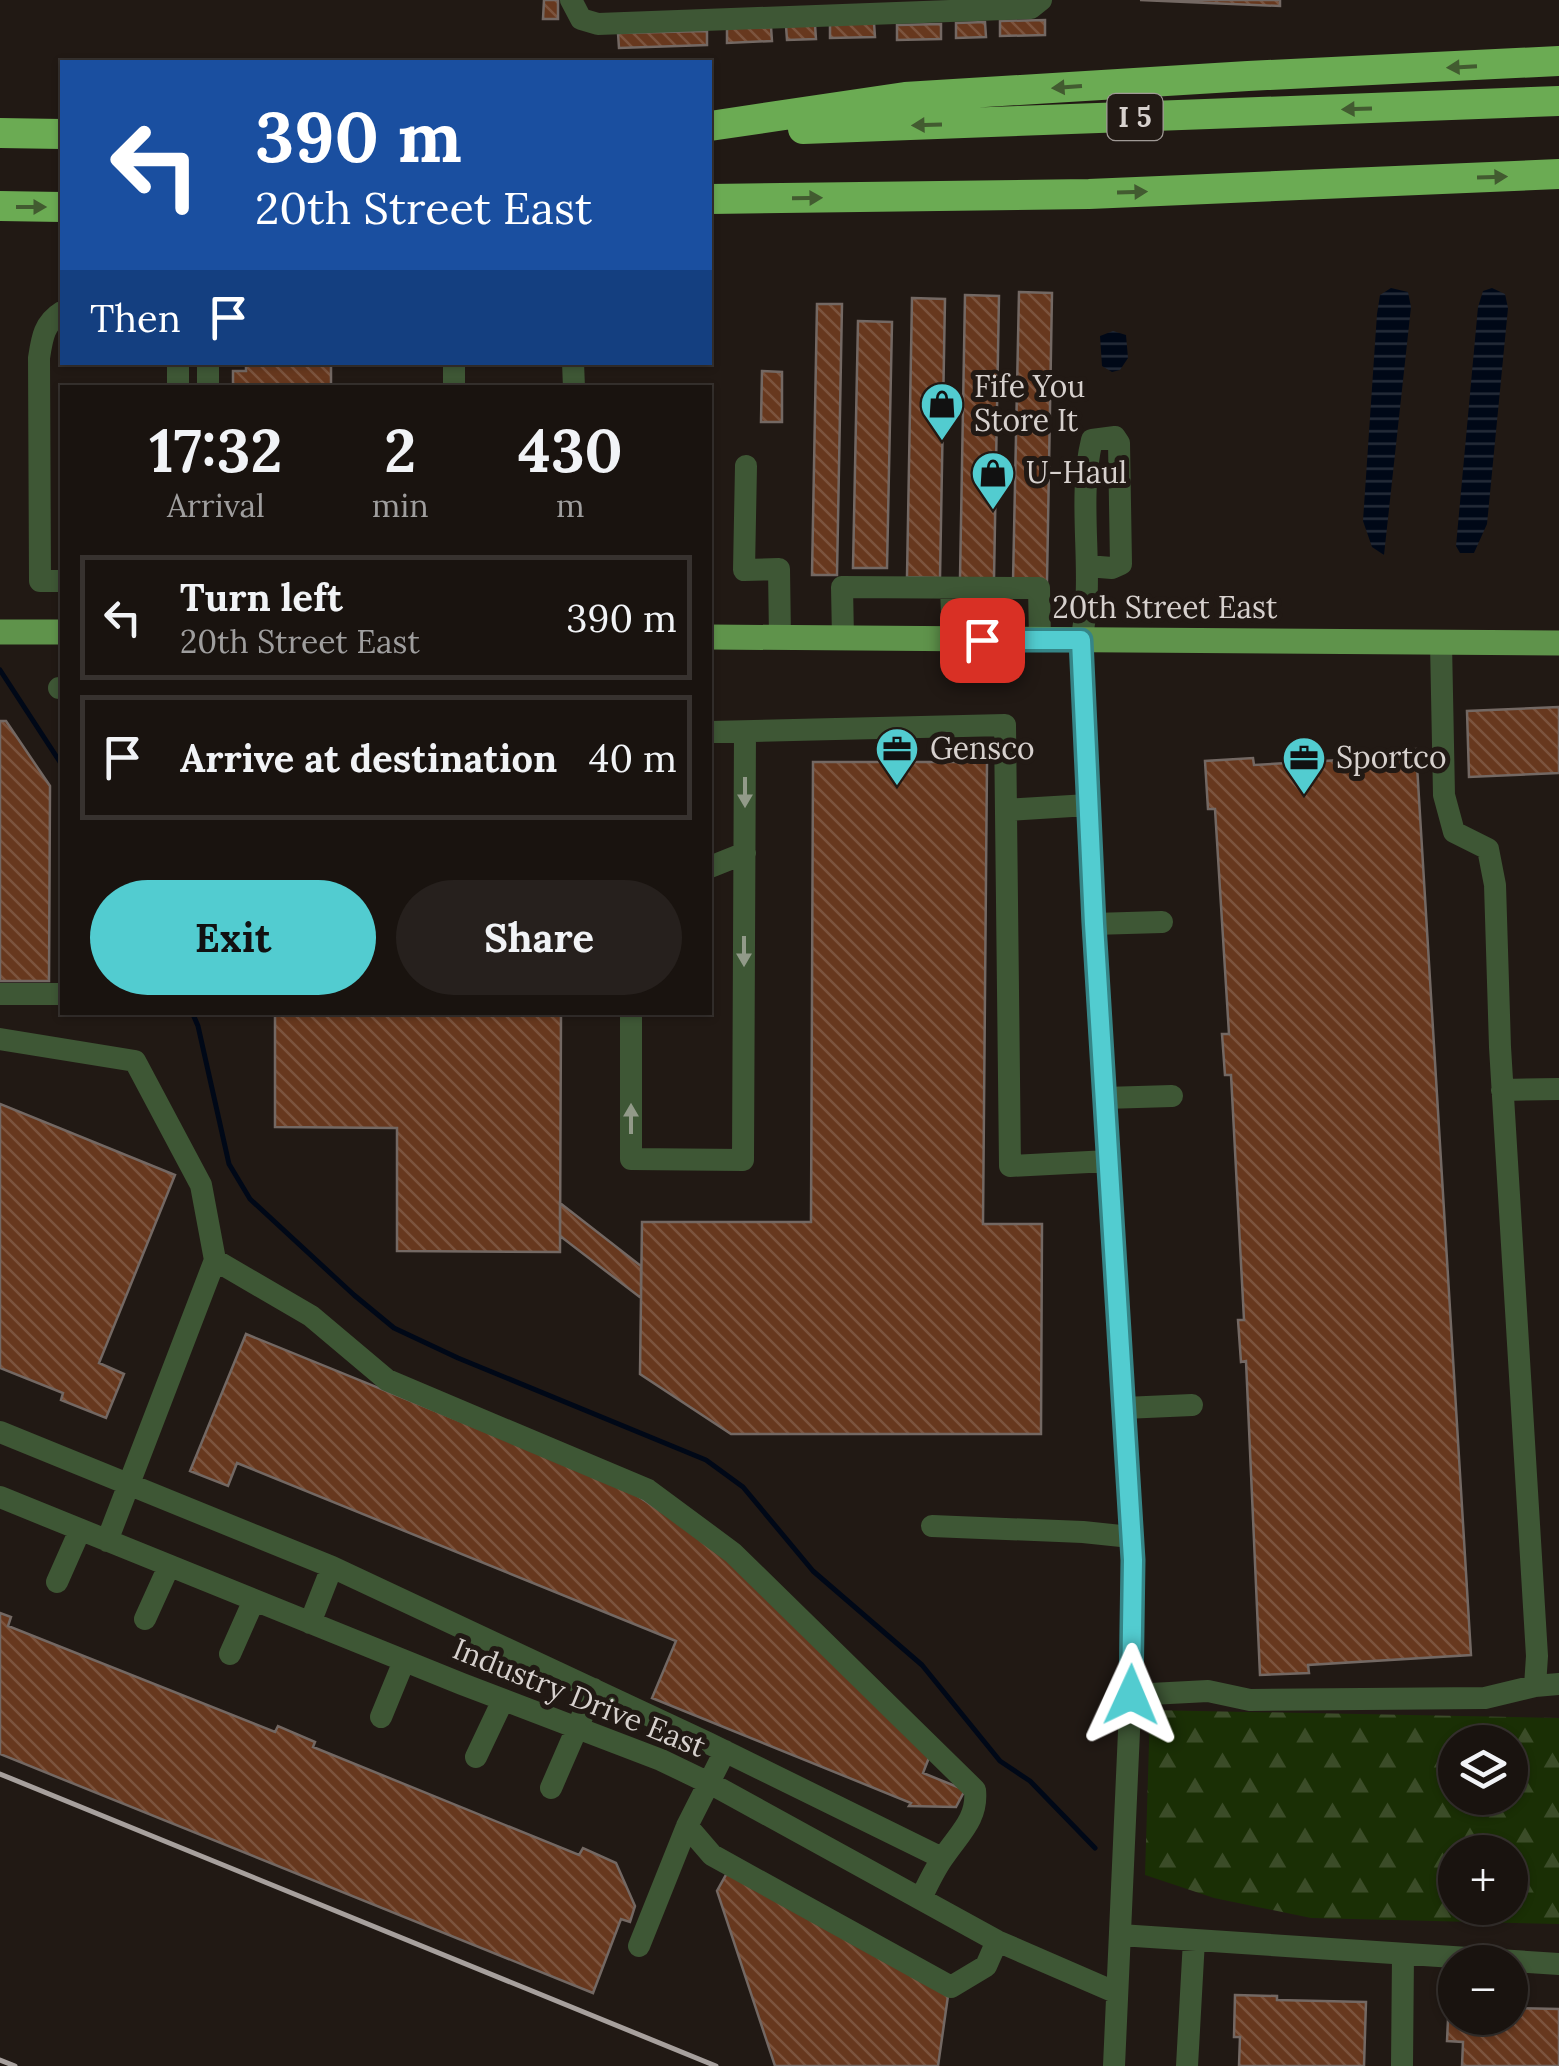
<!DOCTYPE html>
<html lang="en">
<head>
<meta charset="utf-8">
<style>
	body { margin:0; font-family:Lora,serif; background:#26201d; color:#f1f3f6; height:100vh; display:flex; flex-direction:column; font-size:38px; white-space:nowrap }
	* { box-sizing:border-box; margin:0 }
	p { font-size:32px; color:#9f9e9e }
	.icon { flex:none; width:55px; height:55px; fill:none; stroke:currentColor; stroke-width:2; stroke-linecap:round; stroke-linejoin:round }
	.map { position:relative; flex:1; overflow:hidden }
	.panel { position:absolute; left:60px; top:385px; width:652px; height:630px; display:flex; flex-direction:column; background:#19130f; border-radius:0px; box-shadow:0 2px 8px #0004,0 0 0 2px #37322f }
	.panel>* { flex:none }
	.hud { position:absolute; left:60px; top:60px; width:652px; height:305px; border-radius:0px; box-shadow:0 2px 8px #0004,0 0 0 2px #37322f; background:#1a4fa0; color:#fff; overflow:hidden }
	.fabs { position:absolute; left:1438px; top:1725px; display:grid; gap:20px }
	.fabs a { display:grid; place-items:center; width:90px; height:90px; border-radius:50%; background:#19130f; box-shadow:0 2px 8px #0004,0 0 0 2px #37322f; font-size:50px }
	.pin { position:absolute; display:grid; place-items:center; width:85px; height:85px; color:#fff; margin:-42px; border-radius:20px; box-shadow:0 5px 15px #0006 }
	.me { position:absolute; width:110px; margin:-55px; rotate:1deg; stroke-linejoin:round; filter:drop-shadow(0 0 8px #0008) }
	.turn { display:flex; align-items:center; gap:35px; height:210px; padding:0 30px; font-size:45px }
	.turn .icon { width:130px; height:130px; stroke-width:2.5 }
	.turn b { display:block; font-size:70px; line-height:85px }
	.then { display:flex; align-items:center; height:95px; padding:0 30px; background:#0003; gap:20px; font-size:38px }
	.eta { display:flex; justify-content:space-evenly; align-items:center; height:170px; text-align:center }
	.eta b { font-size:60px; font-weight:700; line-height:70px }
	.action { display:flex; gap:20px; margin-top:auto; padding:20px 30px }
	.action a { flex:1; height:115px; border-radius:60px; background:#52ccd0; color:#111; font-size:40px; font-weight:700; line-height:115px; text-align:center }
	.action a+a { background:#26201d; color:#f1f3f6 }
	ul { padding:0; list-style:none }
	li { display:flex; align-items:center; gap:30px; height:125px; margin:0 20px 15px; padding:0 10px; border:5px solid #37322f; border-radius:0px }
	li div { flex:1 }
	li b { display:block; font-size:38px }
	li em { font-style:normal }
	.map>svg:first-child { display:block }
	.forest { fill:url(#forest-firs); fill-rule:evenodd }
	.water { fill:url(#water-rules) }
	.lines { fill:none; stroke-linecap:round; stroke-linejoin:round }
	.stream { stroke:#000817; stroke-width:5 }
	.building { fill:url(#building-back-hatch); stroke:#736863; stroke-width:2.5 }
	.minor { stroke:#3e5735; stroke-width:22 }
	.major { stroke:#5f934b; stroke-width:25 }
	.highway { stroke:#6bab53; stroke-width:30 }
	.rail { stroke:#a7a09d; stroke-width:5 }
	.oneway { fill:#425b30 }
	.oneway2 { fill:#929a89 }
	.route-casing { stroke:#358587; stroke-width:25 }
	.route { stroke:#52ccd0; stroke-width:18 }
	.labels { text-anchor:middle; stroke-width:10; stroke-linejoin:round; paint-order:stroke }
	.shield { fill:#211914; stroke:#a09a96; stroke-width:2.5 }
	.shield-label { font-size:28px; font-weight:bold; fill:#d7d1ce }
	.poi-label { font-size:30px; fill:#d7d1ce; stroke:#211914; text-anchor:start }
	.street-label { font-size:30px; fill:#d7d1ce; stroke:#211914 }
</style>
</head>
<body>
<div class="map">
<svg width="1559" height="2066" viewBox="0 0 1559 2066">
	<defs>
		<pattern id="forest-firs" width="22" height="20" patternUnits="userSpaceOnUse" patternTransform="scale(2.5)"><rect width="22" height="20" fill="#1a2f05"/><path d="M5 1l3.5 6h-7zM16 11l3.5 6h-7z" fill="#3b4c28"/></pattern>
		<pattern id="water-rules" width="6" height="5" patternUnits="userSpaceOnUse" patternTransform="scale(2.5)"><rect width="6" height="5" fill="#000817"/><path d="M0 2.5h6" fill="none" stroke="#242b38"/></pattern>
		<pattern id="building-back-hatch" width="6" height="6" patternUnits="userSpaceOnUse" patternTransform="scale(2.5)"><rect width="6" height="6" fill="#67381e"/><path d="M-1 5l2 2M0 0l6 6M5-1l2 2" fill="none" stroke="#7c543e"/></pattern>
	</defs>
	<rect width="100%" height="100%" fill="#211914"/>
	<!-- forest -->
	<path class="forest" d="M1150,1710L1559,1718V1924L1311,1918L1214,1898L1145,1875ZM1455,1742H1510V1798H1455ZM1455,1852H1510V1908H1455Z"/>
	<!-- water -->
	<path class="water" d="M1391,288L1408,292L1411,307L1384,555L1372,547L1363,521L1377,314L1380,295Z
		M1492,288L1505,294L1508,308L1487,524L1474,553H1460L1456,546L1478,307L1483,291Z
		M1113,331L1126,335L1128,358L1120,370L1112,372L1102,366L1100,336Z"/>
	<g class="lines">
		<!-- stream -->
		<path class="stream" d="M0,670L62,765
			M192,1012L198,1026L229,1164L250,1199L354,1295L394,1328L458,1358L706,1460L743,1487L813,1571L922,1665L1000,1761L1030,1781L1095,1848"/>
	</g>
	<!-- building -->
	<path class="building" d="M544,0H558V19H543Z
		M1140,0H1280V6Z
		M1045,20V35L1000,36V21Z
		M985,22L986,37L956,38V23Z
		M874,23L875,37L830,38V24Z
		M941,24V39L897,40V25Z
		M815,25L816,39L787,40L786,26Z
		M771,27L772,41L727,43V28Z
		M707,31V45L619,48L618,33Z
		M1019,292L1052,293L1047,582H1013Z
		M965,295L999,296L994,579H960Z
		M912,298L945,299L940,578L907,577Z
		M817,304H842L837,575H812Z
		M858,321L892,322L887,568H853Z
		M246,362H331V388H233V371H246Z
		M762,371L782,372V422H761Z
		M1559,707V773L1469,777L1467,711Z
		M0,721H6L50,786L49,981H0Z
		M1416,749L1471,1655L1308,1665L1309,1673L1260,1675L1246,1361L1241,1362L1238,1320H1244L1231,1075H1225L1222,1034H1229L1215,809H1208L1205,761L1253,758L1254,765L1376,758V751Z
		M813,762H987L983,1224H1042L1041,1434H731L640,1374L642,1222H811Z
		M275,1012H561L560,1252L397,1251V1128L275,1127Z
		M0,1104L175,1175L99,1363L124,1374L106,1418L61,1400L63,1393L0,1368Z
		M560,1203L641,1266V1298L560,1236Z
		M246,1334L627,1489L711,1544L930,1755L923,1773L965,1790L956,1807L909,1806L911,1803L652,1698L676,1641L237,1463L228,1486L190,1471Z
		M0,1613L11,1617L8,1626L275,1732L278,1726L315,1742L313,1747L579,1855L583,1848L616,1863L635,1906L630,1922L621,1919L593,1993L0,1754Z
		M727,1873L948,1996L938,2066H775L717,1891Z
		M1235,1995L1277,1996V2000L1366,2002L1364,2066H1239L1240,2037H1234Z
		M1449,1999H1455V2018H1510V2008L1559,2009V2066H1462L1463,2042L1447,2041Z"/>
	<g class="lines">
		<!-- minor -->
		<path class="minor" d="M571,0L581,19L598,24L1031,8L1041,0
			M62,312C44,323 42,338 39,358L40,581H62
			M208,362V388
			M573,362L574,388
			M178,388V362
			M454,388V362
			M746,466L744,570L779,569L780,638
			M1087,566L1112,568L1121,564L1119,443L1115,437L1092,440C1076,505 1096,575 1081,640L1093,924L1133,1560L1130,1709L1114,2066
			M951,588L953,639
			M843,638L842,587L1039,588L1040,640
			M1441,643L1444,795L1454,832L1488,849L1495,885L1500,1047L1537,1656L1535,1686
			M59,688H62
			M710,732L1005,725L1010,1166L1108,1161
			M1006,810L1088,805
			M710,867L745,853
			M1093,924L1162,922
			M0,994H62
			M631,1012V1159L743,1160L745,732
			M0,1039L135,1061L201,1185L215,1260L107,1541
			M1502,1090L1559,1089
			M1104,1098L1172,1096
			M215,1260L311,1316L387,1380L648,1490L733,1553L975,1790C978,1818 960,1833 945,1855C935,1868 928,1884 921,1898
			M1124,1408L1192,1405
			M0,1432L332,1567L708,1743L942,1858
			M0,1497L462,1684L661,1760L717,1787L997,1941L1117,1993
			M932,1526L1083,1532L1131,1537
			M57,1582L80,1530
			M145,1619L169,1566
			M310,1623L332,1567
			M230,1654L254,1600
			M1131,1695L1208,1691L1250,1700L1485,1698L1535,1686L1559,1684
			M381,1717L404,1661
			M476,1757L503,1700
			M551,1788L594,1689
			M687,1826L712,1855L951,1987L986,1966L997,1941
			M1120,1935L1559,1964
			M639,1946L687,1826L725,1751
			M1187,2066L1194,1940
			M1402,2066L1403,1954"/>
		<!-- major -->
		<path class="major" d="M0,632H62
			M710,637L1559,643"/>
		<!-- highway -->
		<path class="highway" d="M710,126L905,97L1248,76L1559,61
			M803,129L1559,101
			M0,133L62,134
			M710,199L1089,194L1559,174
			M0,206L62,207"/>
		<!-- rail -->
		<path class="rail" d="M0,1774L716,2066
			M0,2060L15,2066"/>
	</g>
	<!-- one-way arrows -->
	<defs><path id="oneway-solid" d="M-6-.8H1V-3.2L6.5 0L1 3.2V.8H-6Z" transform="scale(2.5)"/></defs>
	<g class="oneway">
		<use href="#oneway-solid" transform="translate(1462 67) rotate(177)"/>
		<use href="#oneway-solid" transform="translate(1067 87) rotate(176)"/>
		<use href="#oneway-solid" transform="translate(1357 109) rotate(178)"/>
		<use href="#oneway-solid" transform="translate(927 125) rotate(178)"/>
		<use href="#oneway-solid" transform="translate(1492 177) rotate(-2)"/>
		<use href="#oneway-solid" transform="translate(1132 192) rotate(-2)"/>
		<use href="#oneway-solid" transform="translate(807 198) rotate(-1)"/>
		<use href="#oneway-solid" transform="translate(31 207)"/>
	</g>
	<g class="oneway2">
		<use href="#oneway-solid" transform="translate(745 792) rotate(90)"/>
		<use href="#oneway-solid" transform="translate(744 951) rotate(90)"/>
		<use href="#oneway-solid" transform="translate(631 1119) rotate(-90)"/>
	</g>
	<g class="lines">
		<!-- route casing -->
		<g class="route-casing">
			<path id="route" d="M982,640H1081L1094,924L1133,1560L1131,1695"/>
		</g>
		<!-- route -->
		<use href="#route" class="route"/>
	</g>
	<!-- icons -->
	<defs>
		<g id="shop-pin" transform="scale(2.25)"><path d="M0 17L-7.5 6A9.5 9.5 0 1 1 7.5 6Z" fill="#52ccd0" stroke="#211914"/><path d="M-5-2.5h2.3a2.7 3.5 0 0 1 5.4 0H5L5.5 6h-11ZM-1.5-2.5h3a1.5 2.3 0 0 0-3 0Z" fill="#111"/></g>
		<g id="office-pin" transform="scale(2.25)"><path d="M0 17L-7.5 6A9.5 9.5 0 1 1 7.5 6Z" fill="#52ccd0" stroke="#211914"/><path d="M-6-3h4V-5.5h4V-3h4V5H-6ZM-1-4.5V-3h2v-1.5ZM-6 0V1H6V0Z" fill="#111"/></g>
	</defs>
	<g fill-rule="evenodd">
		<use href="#shop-pin" x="942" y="404"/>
		<use href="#shop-pin" x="993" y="473"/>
		<use href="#office-pin" x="897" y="749"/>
		<use href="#office-pin" x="1304" y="758"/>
	</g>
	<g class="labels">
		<!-- shield labels -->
		<rect class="shield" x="1107.5" y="94" width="55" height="46" rx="8"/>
		<g class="shield-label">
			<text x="1135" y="127">I 5</text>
		</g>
		<!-- poi labels -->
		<g class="poi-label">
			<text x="974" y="397">Fife You<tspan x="974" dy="34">Store It</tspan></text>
			<text x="1026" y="483">U-Haul</text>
			<text x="930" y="759">Gensco</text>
			<text x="1336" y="768">Sportco</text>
		</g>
		<!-- street labels -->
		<g class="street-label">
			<text x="1165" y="618">20th Street East</text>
			<text transform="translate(579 1698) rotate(22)" y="10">Industry Drive East</text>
		</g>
	</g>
</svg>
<div class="fabs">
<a><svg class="icon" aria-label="layers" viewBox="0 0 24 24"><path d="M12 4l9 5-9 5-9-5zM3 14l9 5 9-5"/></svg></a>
<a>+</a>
<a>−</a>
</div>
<div class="pin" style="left:982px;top:640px;background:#d93025"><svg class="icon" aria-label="arrive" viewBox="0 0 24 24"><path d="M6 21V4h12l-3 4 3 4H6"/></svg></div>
<svg class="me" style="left:1131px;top:1695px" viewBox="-20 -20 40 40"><path d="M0-17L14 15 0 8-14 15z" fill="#52ccd0" stroke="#fff" stroke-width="4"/></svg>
<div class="hud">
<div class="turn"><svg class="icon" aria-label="left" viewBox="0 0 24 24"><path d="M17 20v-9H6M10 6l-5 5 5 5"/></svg><div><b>390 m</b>20th Street East</div></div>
<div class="then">Then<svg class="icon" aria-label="arrive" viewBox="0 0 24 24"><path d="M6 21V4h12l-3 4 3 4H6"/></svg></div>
</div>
<section class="panel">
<div class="eta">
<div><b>17:32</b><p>Arrival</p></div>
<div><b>2</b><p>min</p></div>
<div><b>430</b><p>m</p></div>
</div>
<ul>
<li><svg class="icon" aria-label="left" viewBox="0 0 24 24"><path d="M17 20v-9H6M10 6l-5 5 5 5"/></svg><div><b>Turn left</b><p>20th Street East</p></div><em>390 m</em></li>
<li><svg class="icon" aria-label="arrive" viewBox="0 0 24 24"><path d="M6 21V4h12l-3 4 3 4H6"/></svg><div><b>Arrive at destination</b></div><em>40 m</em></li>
</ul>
<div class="action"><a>Exit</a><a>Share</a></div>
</section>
</div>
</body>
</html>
